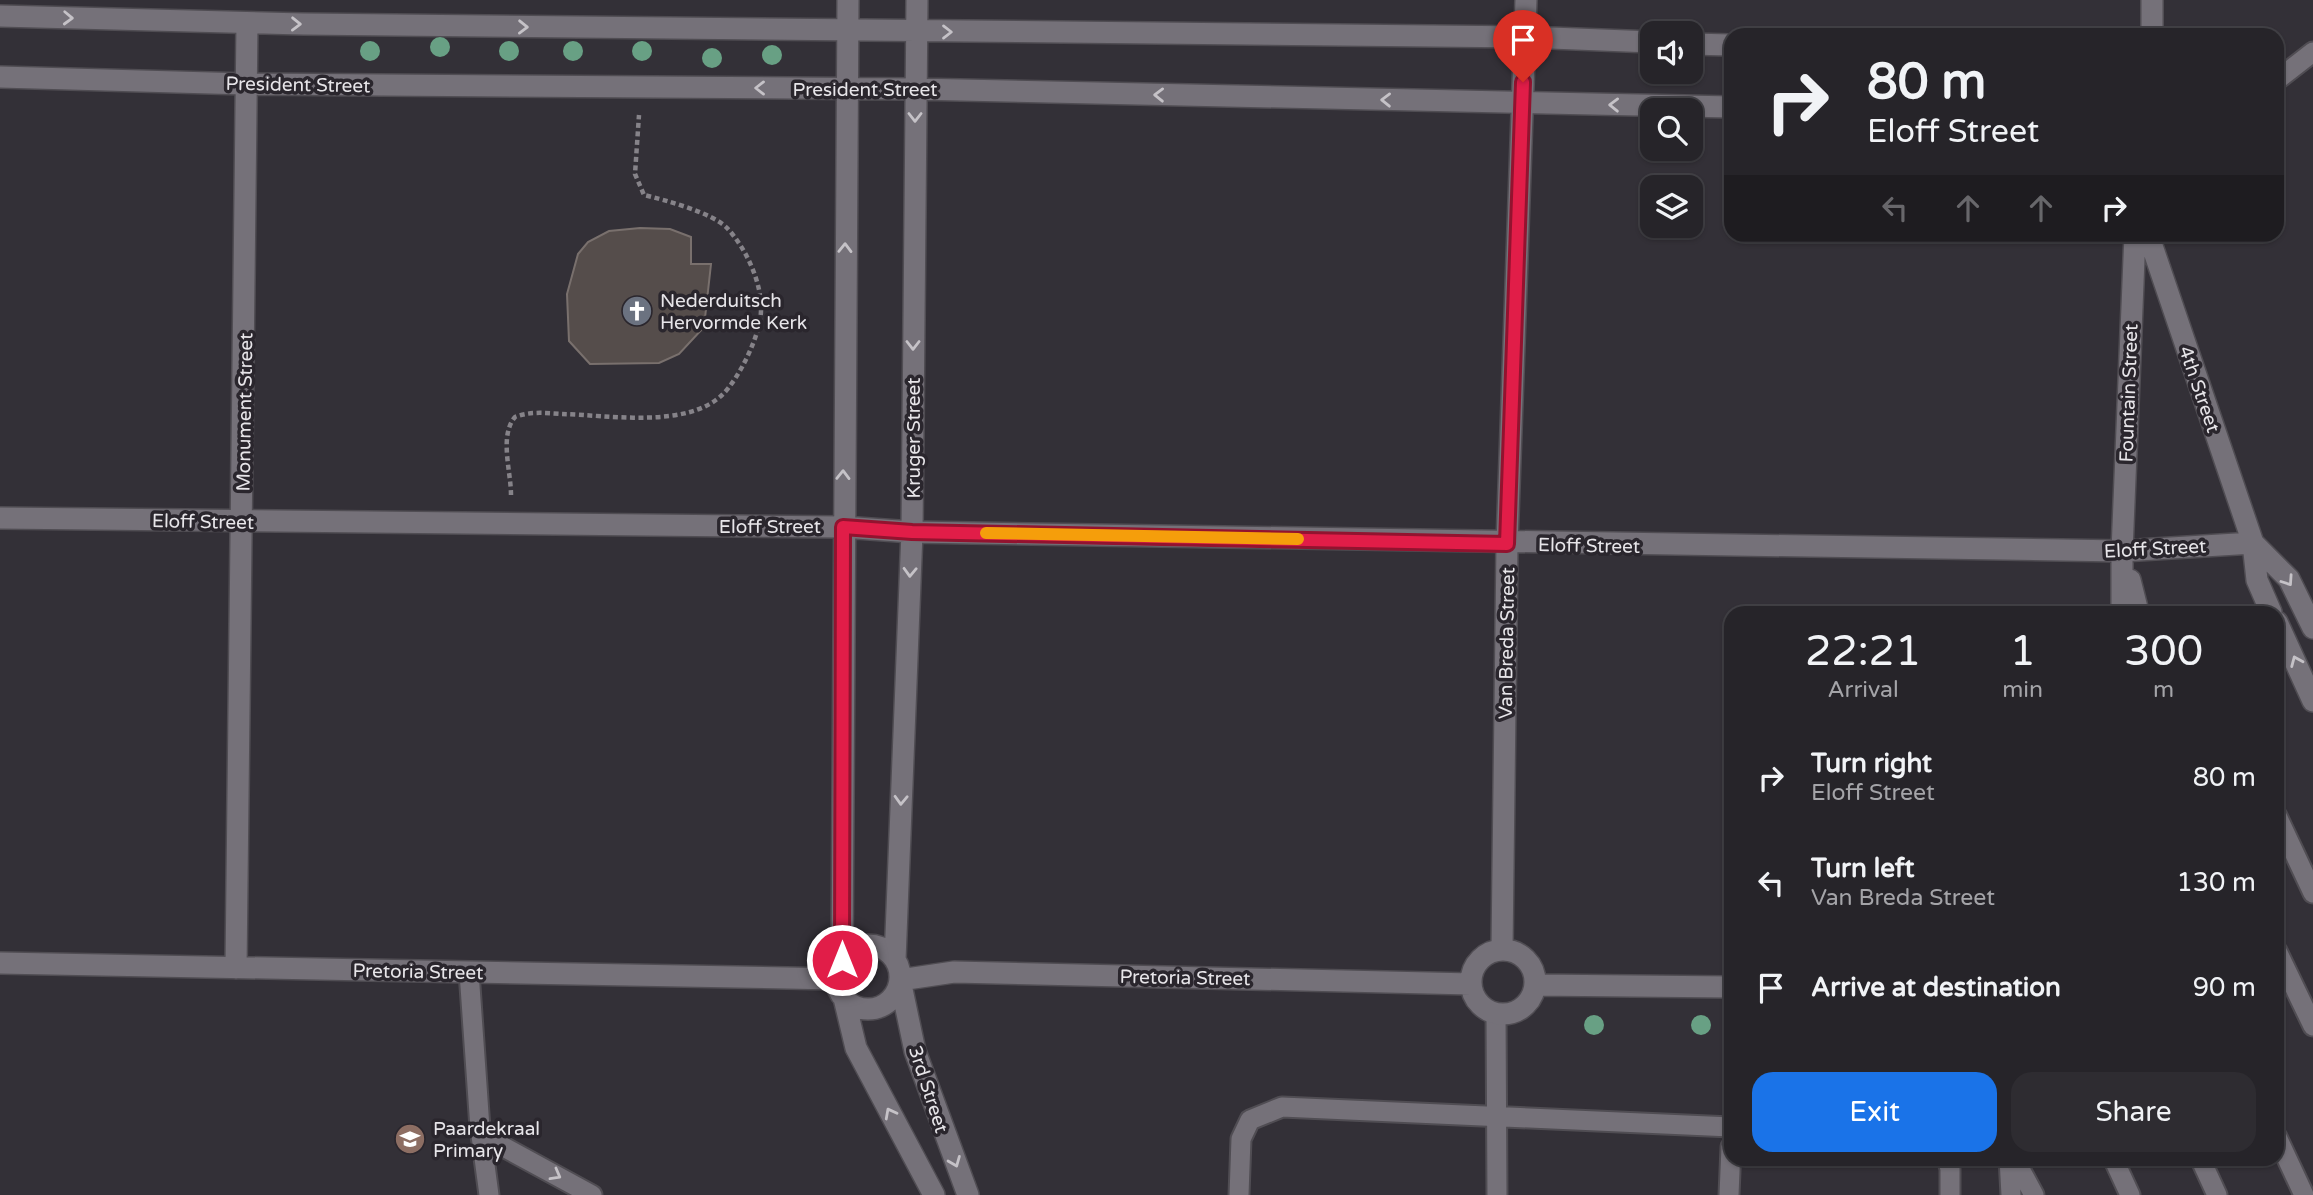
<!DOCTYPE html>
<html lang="en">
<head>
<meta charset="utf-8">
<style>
	body { margin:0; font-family:"Varela Round",sans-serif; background:#2e2c31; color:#f1f3f6; height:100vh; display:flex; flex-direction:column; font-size:26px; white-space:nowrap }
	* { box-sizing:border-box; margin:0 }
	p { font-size:23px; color:#a4a4a8 }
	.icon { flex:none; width:38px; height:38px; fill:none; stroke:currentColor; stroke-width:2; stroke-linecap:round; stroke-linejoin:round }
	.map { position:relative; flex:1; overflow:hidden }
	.drawer { position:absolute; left:1724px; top:606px; width:560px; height:560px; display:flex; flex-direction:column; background:#262429; border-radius:21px; box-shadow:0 2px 5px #0004,0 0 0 2px #424146 }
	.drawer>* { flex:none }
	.hud { position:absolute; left:1724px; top:28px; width:560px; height:214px; border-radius:21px; box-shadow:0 2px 5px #0004,0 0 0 2px #424146; background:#262429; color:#f1f3f6; overflow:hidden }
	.fabs { position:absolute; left:1640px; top:21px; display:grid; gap:14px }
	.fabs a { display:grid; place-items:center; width:63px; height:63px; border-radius:14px; background:#262429; box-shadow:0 2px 5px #0004,0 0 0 2px #424146; font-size:35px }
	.pin { position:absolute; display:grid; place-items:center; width:60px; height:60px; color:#fff; margin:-72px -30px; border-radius:50% 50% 50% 0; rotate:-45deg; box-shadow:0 0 7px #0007 }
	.pin .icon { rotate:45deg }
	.me { position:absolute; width:77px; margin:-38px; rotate:0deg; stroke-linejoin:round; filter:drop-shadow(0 0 5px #0008) }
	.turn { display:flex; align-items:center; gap:24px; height:147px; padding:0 28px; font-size:32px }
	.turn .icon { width:91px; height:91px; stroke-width:2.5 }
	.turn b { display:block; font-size:49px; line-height:60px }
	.lanes { display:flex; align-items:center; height:66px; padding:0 28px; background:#0003; justify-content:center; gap:35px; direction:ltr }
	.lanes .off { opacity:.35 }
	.eta { display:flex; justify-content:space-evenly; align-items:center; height:119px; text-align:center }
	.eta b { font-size:42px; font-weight:600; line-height:49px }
	.primary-button { display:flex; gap:14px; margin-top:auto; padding:14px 28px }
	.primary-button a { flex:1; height:80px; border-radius:21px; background:#1a73e8; color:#fff; font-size:28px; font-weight:600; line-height:80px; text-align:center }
	.primary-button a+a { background:#2e2c31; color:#f1f3f6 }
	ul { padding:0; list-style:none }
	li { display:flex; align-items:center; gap:21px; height:105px; padding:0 28px }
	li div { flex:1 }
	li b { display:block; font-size:26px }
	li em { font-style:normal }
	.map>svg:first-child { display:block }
	.building { fill:#554d4b; stroke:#79706d; stroke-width:2 }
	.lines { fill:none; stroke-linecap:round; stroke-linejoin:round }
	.lane-casing { stroke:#504d53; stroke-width:23 }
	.street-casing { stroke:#504d53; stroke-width:24 }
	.path { stroke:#868389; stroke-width:4.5; stroke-dasharray:5 3.5; stroke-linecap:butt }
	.lane { stroke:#757179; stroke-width:19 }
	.street { stroke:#757179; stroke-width:21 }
	.tree { fill:#68a084 }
	.oneway { stroke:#c5c2c7 }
	.route-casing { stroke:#92132f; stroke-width:18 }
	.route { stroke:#e11d48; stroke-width:12 }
	.slow { stroke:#f59e0b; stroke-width:12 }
	.labels { text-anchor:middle; stroke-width:7; stroke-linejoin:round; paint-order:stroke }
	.street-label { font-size:19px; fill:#e7e5e9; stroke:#2a262d }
	.poi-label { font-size:19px; fill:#e7e5e9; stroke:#2a262d; text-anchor:start }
</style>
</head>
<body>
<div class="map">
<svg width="2313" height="1195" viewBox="0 0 2313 1195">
	<rect width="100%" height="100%" fill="#333037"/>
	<!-- building -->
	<path class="building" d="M640,228L670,229L691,237V264H711L704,327L679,354L659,363L590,364L569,341L567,294L578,254L588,242L609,231Z"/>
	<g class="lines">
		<!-- lane casing -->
		<g class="lane-casing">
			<path id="lane" d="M2277,80L2313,52
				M2277,816L2313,893
				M2277,951L2313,1026
				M469,972L480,1128L489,1195
				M1496,1013L1497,1195
				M480,1128L500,1145L592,1195
				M2277,1137L2304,1195
				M1947,1158L1950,1169V1195
				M2009,1158L2011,1195
				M2014,1158L2034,1195
				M2113,1158L2130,1195
				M2200,1158L2217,1195
				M1239,1195L1241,1139L1250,1120L1282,1107L1731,1127
				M1729,1195L1731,1147"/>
		</g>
		<!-- street casing -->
		<g class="street-casing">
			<path id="street" d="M0,16L303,24L1526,37L1652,42
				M2152,35V0
				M1690,44L1731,45
				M0,77L246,84L915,89L1731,107
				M2148,234L2253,543L2257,580L2271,612
				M0,518L843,527L912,532L2122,551L2253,543
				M2253,543L2289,579L2313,628
				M2130,580L2138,612
				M2122,612V551L2135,234
				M2277,622L2313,701
				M836 977a32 32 0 1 1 64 0a32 32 0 1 1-64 0Z
				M1502,949L1507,544L1526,0
				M1471 982a32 32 0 1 1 64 0a32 32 0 1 1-64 0Z
				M842,960L848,0
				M895,960L912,532L917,0
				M0,963L837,979
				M236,968L247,23
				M1535,985L1731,987
				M844,998L856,1048L934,1195
				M968,1195L915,1051L900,980L954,972L1471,984"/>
		</g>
		<!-- path -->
		<path class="path" d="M511,495C511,471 499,436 515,417C530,411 546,413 562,414C608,415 686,429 722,395C739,379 761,334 761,310C762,283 746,248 727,228C713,213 665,200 644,195L635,174L639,115"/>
		<!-- lane -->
		<use href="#lane" class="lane"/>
		<!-- street -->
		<use href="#street" class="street"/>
	</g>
	<!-- trees -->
	<g class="tree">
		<circle cx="440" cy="47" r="10"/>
		<circle cx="370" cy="51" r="10"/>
		<circle cx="509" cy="51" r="10"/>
		<circle cx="573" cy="51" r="10"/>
		<circle cx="642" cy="51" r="10"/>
		<circle cx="772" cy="55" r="10"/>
		<circle cx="712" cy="58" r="10"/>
		<circle cx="1594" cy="1025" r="10"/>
		<circle cx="1701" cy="1025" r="10"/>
	</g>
	<!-- one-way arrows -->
	<defs><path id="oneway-chevron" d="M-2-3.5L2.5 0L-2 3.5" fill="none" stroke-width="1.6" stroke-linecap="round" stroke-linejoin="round" transform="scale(1.75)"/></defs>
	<g class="oneway">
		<use href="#oneway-chevron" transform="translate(68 18) rotate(2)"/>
		<use href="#oneway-chevron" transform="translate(296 24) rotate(1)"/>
		<use href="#oneway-chevron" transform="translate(523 27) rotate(1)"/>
		<use href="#oneway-chevron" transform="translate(947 32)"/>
		<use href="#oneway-chevron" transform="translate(760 88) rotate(-180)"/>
		<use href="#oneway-chevron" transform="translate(1159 95) rotate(-179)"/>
		<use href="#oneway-chevron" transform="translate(1386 100) rotate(-179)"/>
		<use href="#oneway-chevron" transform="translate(1614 105) rotate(-179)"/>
		<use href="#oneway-chevron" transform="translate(915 117) rotate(90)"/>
		<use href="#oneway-chevron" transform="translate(845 248) rotate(-89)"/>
		<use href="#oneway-chevron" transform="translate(913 345) rotate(90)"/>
		<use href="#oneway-chevron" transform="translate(843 475) rotate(-89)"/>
		<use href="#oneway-chevron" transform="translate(910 572) rotate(92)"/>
		<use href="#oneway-chevron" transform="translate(2288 581) rotate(56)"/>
		<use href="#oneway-chevron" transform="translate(2296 661) rotate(-113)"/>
		<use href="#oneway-chevron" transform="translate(901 800) rotate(92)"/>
		<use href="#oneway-chevron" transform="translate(890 1113) rotate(-118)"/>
		<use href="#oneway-chevron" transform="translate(955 1162) rotate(68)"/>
		<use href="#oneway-chevron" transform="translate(556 1175) rotate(29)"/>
	</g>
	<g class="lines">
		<!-- route casing -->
		<g class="route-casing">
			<path id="route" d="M842,960L843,527L912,532L1507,544L1523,82"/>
		</g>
		<!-- route -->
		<use href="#route" class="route"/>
		<!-- slow -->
		<path class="slow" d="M986,533L1298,539"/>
	</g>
	<!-- icons -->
	<defs>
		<g id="church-disc" transform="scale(1.575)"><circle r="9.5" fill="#6b7280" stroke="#2a262d"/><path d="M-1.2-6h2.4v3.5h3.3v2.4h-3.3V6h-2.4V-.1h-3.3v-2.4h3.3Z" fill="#fff"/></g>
		<g id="school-disc" transform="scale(1.575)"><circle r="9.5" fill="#8d6e63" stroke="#2a262d"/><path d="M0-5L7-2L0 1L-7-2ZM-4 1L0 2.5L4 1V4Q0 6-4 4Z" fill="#fff"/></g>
	</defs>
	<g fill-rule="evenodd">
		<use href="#church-disc" x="637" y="311"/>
		<use href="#school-disc" x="410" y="1139"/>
	</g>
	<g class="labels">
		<!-- street labels -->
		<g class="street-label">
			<text transform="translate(298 84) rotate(1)" y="7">President Street</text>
			<text x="865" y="96">President Street</text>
			<text transform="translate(2200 389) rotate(71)" y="7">4th Street</text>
			<text transform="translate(2128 393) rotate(-88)" y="7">Fountain Street</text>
			<text transform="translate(244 412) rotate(-89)" y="7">Monument Street</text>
			<text transform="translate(913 438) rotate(-90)" y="7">Kruger Street</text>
			<text transform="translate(203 521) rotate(1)" y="7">Eloff Street</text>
			<text x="770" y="533">Eloff Street</text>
			<text transform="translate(1589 545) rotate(1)" y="7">Eloff Street</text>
			<text transform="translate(2155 548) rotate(-3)" y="7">Eloff Street</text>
			<text transform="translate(1506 643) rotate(-89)" y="7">Van Breda Street</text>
			<text transform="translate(418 971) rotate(1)" y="7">Pretoria Street</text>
			<text transform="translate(1185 977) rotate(1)" y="7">Pretoria Street</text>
			<text transform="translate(929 1089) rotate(72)" y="7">3rd Street</text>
		</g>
		<!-- poi labels -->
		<g class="poi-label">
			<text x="660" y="307">Nederduitsch<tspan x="660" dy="22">Hervormde Kerk</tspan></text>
			<text x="433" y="1135">Paardekraal<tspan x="433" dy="22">Primary</tspan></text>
		</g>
	</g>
</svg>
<div class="fabs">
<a><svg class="icon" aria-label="sound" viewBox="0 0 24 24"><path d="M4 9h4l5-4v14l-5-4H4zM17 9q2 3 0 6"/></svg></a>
<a><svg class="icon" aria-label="search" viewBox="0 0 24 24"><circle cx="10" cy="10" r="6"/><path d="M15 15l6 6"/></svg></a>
<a><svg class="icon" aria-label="layers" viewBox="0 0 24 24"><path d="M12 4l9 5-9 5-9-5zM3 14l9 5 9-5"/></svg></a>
</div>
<div class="pin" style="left:1523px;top:82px;background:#d93025"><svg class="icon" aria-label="arrive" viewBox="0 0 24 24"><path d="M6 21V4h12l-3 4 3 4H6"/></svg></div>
<svg class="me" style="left:842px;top:960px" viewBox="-20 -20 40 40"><circle r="17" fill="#e11d48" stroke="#fff" stroke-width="3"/><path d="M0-11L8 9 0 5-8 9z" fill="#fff"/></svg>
<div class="hud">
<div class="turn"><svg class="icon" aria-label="right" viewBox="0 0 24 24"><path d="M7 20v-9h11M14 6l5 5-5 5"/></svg><div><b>80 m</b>Eloff Street</div></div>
<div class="lanes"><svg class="icon off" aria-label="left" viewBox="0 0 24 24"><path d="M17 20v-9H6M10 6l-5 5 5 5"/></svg><svg class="icon off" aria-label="ahead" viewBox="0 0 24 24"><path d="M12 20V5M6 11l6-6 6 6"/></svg><svg class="icon off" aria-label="ahead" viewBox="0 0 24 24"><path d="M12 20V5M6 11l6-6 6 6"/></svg><svg class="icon" aria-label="right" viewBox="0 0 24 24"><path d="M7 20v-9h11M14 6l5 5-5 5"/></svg></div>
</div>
<section class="drawer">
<div class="eta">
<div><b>22:21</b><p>Arrival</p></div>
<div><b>1</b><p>min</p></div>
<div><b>300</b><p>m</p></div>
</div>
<ul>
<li><svg class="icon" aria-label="right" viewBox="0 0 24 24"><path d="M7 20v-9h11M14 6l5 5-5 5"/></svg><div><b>Turn right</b><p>Eloff Street</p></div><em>80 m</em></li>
<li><svg class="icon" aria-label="left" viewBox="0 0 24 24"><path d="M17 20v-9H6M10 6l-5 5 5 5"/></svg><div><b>Turn left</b><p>Van Breda Street</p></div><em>130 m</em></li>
<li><svg class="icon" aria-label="arrive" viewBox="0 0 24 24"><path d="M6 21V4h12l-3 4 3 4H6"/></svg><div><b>Arrive at destination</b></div><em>90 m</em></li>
</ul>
<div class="primary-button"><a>Exit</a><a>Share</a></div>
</section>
</div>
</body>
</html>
